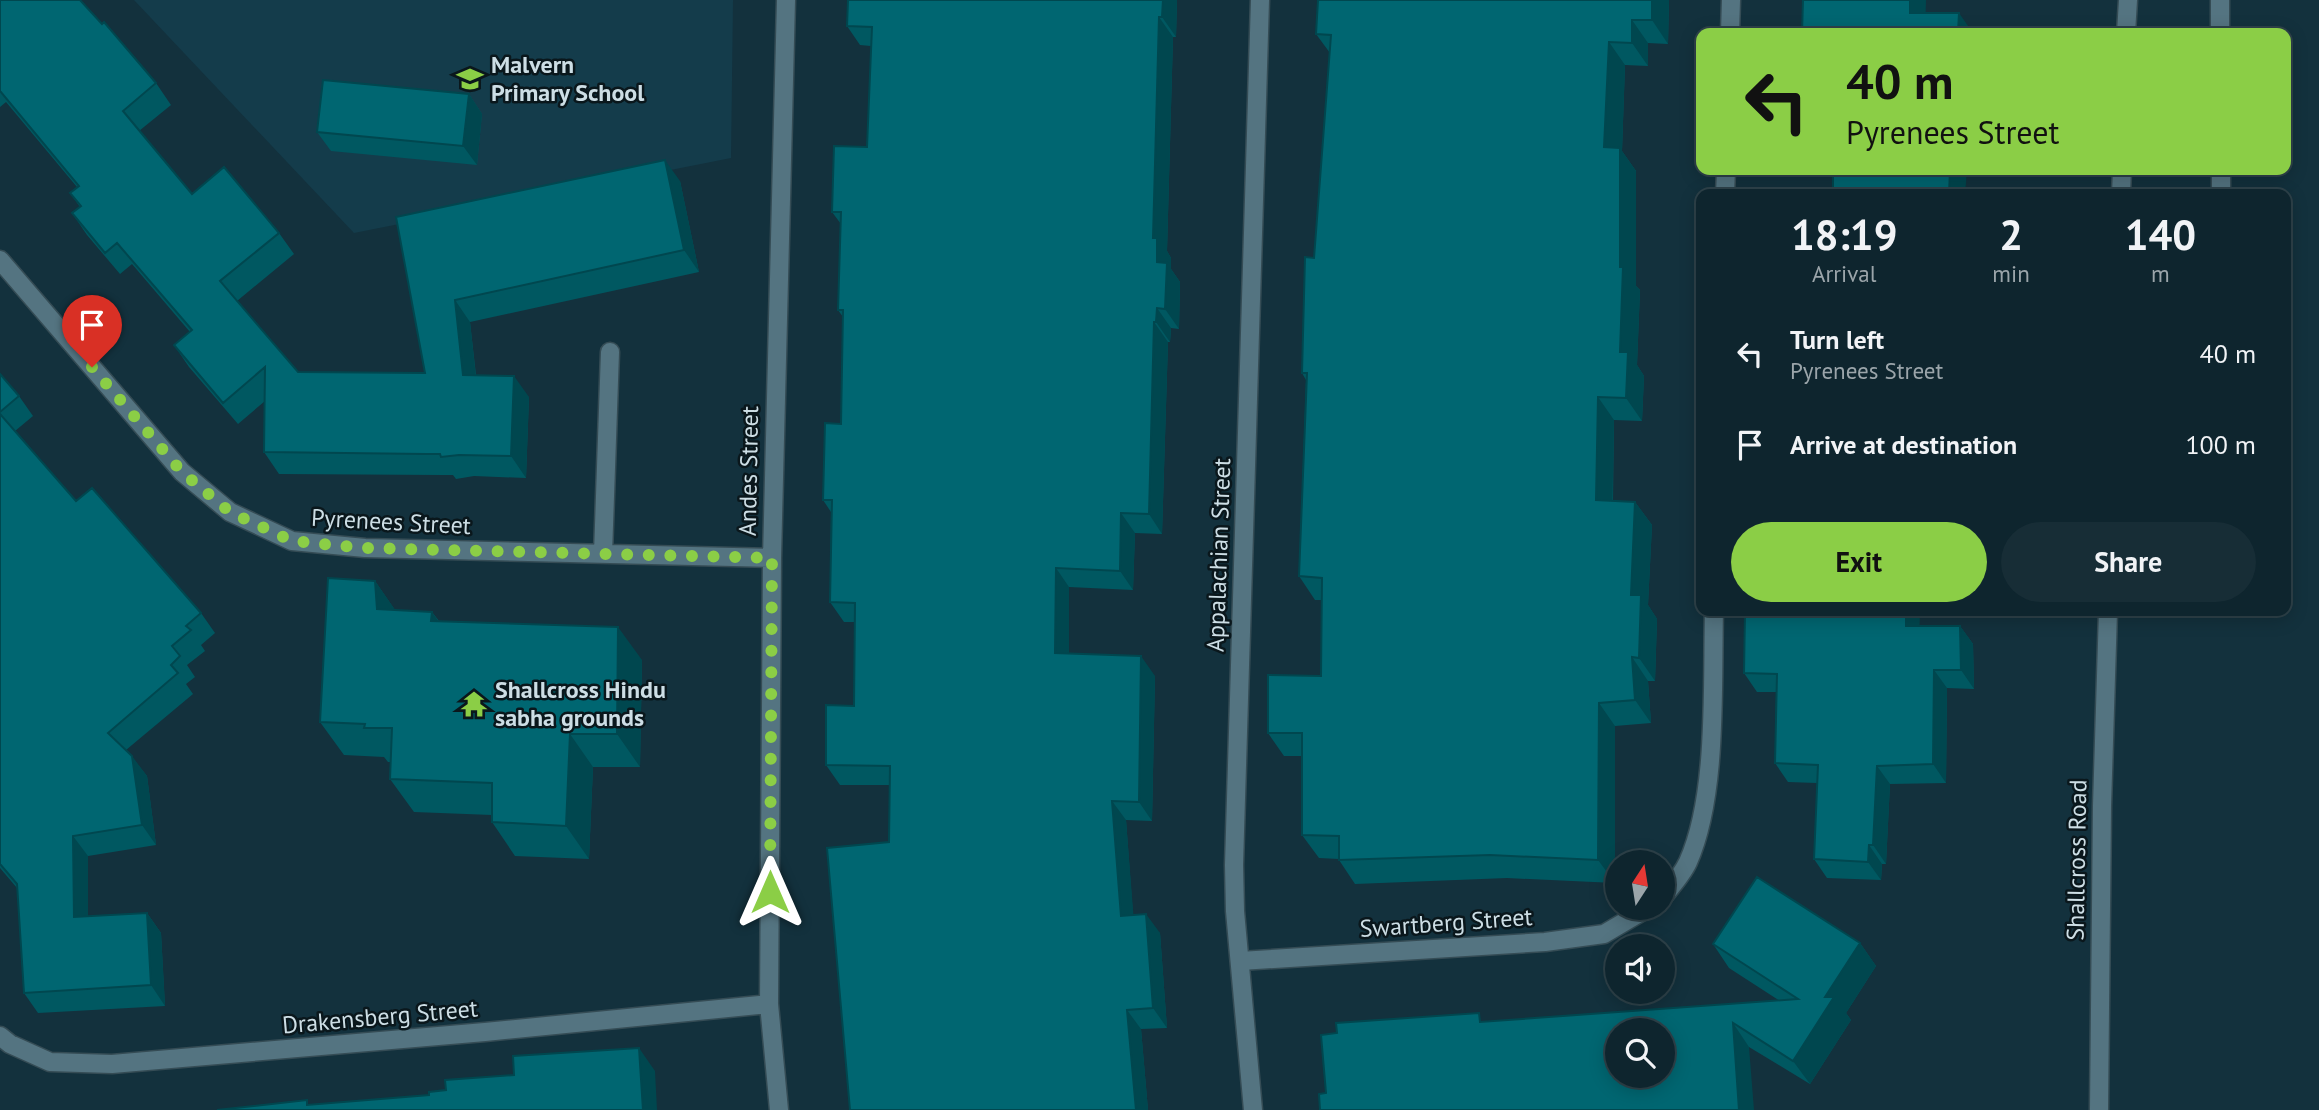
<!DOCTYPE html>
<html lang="en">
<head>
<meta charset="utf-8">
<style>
	body { margin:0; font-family:"PT Sans",sans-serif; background:#172d36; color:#f1f3f6; height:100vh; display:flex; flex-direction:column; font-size:26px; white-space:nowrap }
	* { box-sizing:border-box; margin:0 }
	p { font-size:23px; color:#9ba5aa }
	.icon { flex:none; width:38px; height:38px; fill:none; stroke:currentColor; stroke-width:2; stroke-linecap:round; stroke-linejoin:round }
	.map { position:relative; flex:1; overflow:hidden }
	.sheet { position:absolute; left:1696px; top:189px; width:595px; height:427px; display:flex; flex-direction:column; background:#0e252e; border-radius:14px; box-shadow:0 4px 18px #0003,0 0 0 2px #2e424a }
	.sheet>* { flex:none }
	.top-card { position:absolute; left:1696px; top:28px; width:595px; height:147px; border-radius:14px; box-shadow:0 4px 18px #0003,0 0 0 2px #2e424a; background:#8bce46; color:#111; overflow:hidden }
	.needle { width:46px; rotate:12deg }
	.fabs { position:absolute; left:1605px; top:850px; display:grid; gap:14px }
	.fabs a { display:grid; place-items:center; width:70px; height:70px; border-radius:50%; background:#0e252e; box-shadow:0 4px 18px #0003,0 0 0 2px #2e424a; font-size:35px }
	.pin { position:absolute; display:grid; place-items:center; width:60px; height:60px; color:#fff; margin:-72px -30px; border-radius:50% 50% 50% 0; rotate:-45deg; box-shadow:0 0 7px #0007 }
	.pin .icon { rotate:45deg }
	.me { position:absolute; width:77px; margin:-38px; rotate:0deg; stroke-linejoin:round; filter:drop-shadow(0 0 5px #0008) }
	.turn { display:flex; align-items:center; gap:24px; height:147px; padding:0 35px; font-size:32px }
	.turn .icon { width:91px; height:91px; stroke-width:2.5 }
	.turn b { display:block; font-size:49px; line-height:60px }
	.eta { display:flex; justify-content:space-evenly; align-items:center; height:119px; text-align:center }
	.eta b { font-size:42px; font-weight:700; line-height:49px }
	.button { display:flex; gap:14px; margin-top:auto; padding:14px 35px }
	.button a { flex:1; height:80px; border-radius:42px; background:#8bce46; color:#111; font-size:28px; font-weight:700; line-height:80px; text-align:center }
	.button a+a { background:#172d36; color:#f1f3f6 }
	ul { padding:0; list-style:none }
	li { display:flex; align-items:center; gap:21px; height:91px; padding:0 35px }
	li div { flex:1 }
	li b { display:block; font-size:26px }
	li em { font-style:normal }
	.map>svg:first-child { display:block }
	.built { fill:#143c4b }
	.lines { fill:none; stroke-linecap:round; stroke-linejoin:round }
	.minor-casing { stroke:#354c55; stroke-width:21 }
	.minor { stroke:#547481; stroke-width:18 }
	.wall { fill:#005861 }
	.shaded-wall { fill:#00474f }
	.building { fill:#006671; stroke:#00474f; stroke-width:2; fill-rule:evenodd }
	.route { stroke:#8bce46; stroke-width:12; stroke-dasharray:0 21.6 }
	.labels { text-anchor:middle; stroke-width:5; stroke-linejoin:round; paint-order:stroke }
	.poi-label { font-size:24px; font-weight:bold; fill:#cddee5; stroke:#0a171c; text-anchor:start }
	.street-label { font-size:24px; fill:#cddee5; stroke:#0a171c }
</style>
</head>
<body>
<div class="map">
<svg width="2319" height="1110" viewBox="0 0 2319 1110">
	<rect width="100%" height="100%" fill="#13313d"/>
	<!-- built -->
	<path class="built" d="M134,0H733L731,158L354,233Z"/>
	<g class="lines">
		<!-- minor casing -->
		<g class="minor-casing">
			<path id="minor" d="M2220,0V33
				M1730,33L1731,0
				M2126,33L2128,0
				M2221,170V194
				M1725,194L1726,170
				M2121,194L2122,170
				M0,260L182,472L230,512L292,541L365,548L772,558
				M603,554L610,352
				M1662,898C1671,887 1682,875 1688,862C1718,795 1712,685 1714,611
				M1240,961L1545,942L1604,934L1648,908
				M0,1036L10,1044L50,1062L112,1064L485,1032L769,1004
				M779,1110L769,1004L772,558L786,0
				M1253,1110L1235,911L1234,865L1260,0
				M2099,1110L2102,806L2108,611"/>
		</g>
		<!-- minor -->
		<use href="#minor" class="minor"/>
	</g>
	<!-- wall -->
	<path class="wall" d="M0,0L156,83L171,105L139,131L192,194L279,233L294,254L237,301L298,372L425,373L396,217L680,181L699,272L470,322L476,375L529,397L526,478L474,476L456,479L453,475H441L279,474L264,452L265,401L238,424L189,367L174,345L190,332L132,264L120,274L87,235L72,213L80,207L70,193L77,187L6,102L0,107Z
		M1177,0L1176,37H1173L1167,251L1171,258V269L1180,282L1179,329L1171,328L1170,342H1168L1162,534L1135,533L1133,590L1069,587V654L1155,676L1152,821L1126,820L1133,915L1160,933L1167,1028L1141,1029L1148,1110H850L889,842L890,785H840L826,765L854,706V622H844L830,602L831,512L823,500L841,424L843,317L838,310L841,224L832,212L867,147L871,46L860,45L847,26Z
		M1669,0L1668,44L1648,43V66L1625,65L1622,151L1636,171V286L1640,290L1637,365L1644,376L1642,421L1614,420L1613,501L1635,502L1652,525L1648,605L1657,619L1655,681H1648L1651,723L1615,726V883L1507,878L1355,884L1339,860V859L1319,858L1302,835V756H1284L1268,733L1321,676L1322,600H1315L1299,576L1306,380L1302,373L1314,258L1330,53L1316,34Z
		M469,94L482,114L477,165L331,151L317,132Z
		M0,374L19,396L33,416L15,431L76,501L201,613L215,633L201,645L205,651L187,665L195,677L186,684L193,694L126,750L147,776L156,845L88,856V916L147,913L161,933L165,1006L38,1013L24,993L17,888L0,868Z
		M375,581L395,610L432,612L439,621L642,660L640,767H593L589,859L515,856L492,822V815L414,812L390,779L391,762H388L384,757L344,755L320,722Z
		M1919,626H1960L1973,644L1974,689L1947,688L1946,783L1890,784L1886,864H1882L1881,880L1827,878L1814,859L1817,783L1788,782L1775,763L1776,692H1757L1744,673Z
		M1860,943L1876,966L1846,1013L1851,1020L1810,1084L1749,1047L1326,1093L1337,1033L1780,1001L1729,968L1713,944Z"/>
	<!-- shaded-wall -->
	<path class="shaded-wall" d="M1163,0H1177L1176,37L1162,17Z
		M1652,0H1669L1668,44L1652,20Z
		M1910,0H1926L1925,33L1910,13Z
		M1959,13L1973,33H1958Z
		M1159,17L1173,37L1167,251L1171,258V269L1180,282L1179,329L1165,309L1153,238Z
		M1632,20L1648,43V66L1632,43Z
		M1609,42L1625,65L1622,151L1636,171V286L1640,290L1637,365L1644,376L1642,421L1626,398L1620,352V267L1604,147Z
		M469,94L482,114L477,165L463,146Z
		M665,160L680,181L699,272L684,250Z
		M1950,170H1967L1965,194H1949Z
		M455,300L470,322L478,396L463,375Z
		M1157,308L1171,328L1170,342L1156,322Z
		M1154,322L1168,342L1162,534L1149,514Z
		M514,376L529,397L526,478L511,456Z
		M1598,397L1614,420L1612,524L1596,500Z
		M1635,502L1652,525L1648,605L1657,619L1655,681L1639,658L1631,595Z
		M1121,513L1135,533L1133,590L1120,571Z
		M1056,568L1069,587V673L1055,653Z
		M375,581L398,614L377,609Z
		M1906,611H1920L1919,645L1906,626Z
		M432,612L455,645L431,621Z
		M1960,626L1973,644L1974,689L1961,670Z
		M618,627L642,660L640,767L617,734Z
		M1141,656L1155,676L1152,821L1139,802Z
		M1632,657L1648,681L1651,723L1635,700Z
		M1934,670L1947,688L1946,783L1933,764Z
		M1599,703L1615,726V883L1598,860Z
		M570,734L593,767L589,859L566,826Z
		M132,756L147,776L156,845L142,825Z
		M1877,766L1890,784L1886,864L1873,845Z
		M1112,801L1126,820L1135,935L1121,916Z
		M73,836L88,856V937L74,917Z
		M1869,845L1882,864L1881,880L1868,862Z
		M147,913L161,933L165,1006L151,985Z
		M1146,914L1160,933L1167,1028L1153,1008Z
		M1860,943L1876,966L1846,1013L1851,1020L1810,1084L1793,1061L1825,997Z
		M1127,1010L1141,1029L1148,1110H1136Z
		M1733,1023L1749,1047L1754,1110H1739Z
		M639,1048L655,1071L657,1110H643Z"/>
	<!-- building -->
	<path class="building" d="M0,0H80L102,24L104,22L156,83L123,111L192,194L224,167L279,233L220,281L298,372L425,373L396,217L665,160L684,250L455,300L463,375L514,376L511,456L459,455L441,457L440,454H426L264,452L265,367L223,403L174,345L192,330L117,243L105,253L72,213L81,206L70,193L79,186L0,91Z
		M848,0H1163L1162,17H1159L1153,238H1157V262L1167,263L1165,309L1157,308L1156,322H1154L1149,514L1121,513L1120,571L1056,568L1055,653L1141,656L1139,802L1112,801L1121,916L1146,914L1153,1008L1127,1010L1136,1110H850L827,848L889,842L890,766L826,765V705L854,706L855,603L830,602L832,500H823L825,423L841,424L843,310H838L841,212H832L834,146L867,147L872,27L847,26Z
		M1318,0H1652V20H1632V43L1609,42L1604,147L1620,148V267H1623L1620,352H1628L1626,398L1598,397L1596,500L1635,502L1631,595H1641L1639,658L1632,657L1635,700L1599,703L1598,860L1490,855L1339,860V836L1302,835V733H1268V675L1321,676L1322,578L1299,576L1307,373H1302L1305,257L1314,258L1331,35L1316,34Z
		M1803,0H1910V13H1959L1958,33H1802Z
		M323,80L469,94L463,146L317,132Z
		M1833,170H1950L1949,194H1833Z
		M0,374L19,396L0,412Z
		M0,414L76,501L92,488L201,613L186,626L191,630L172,646L180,656L171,665L178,673L108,733L132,756L142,825L73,836L74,917L147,913L151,985L24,993L17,884L0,864Z
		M328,578L375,581L377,609L432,612L431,621L618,627L617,734H570L566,826L492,822V783L390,779L392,728H364L365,724L320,722Z
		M1745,611H1906V626H1960L1961,670H1934L1933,764L1877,766L1873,845H1869L1868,862L1814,859L1818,765L1775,763L1777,674L1744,673Z
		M1757,877L1860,943L1825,997H1834L1793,1061L1733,1023L1739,1110H1320L1319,1094L1326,1093L1321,1035L1337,1033L1336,1023L1479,1013L1480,1022L1798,999L1713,944ZM1617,1031H1662V1076H1617Z
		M639,1048L643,1110H217L307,1100V1105L429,1095V1092L446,1090L445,1080L514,1075L513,1056Z"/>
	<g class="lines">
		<!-- route -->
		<path class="route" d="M92,367L182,472L230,512L292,541L365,548L772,558L770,892"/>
	</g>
	<!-- icons -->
	<defs>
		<g id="school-bare" transform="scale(2.1)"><path d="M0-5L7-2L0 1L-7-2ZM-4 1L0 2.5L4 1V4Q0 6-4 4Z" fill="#8bce46" stroke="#0a171c" stroke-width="2.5" paint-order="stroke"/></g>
		<g id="temple-bare" transform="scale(2.1)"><path d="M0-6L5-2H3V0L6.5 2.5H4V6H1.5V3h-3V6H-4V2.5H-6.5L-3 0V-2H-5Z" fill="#8bce46" stroke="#0a171c" stroke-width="2.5" paint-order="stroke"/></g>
	</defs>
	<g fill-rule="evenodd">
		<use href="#school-bare" x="470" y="79"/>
		<use href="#temple-bare" x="474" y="704"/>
	</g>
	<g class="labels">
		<!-- poi labels -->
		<g class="poi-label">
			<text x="491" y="73">Malvern<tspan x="491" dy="28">Primary School</tspan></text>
			<text x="495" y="698">Shallcross Hindu<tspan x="495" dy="28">sabha grounds</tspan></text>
		</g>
		<!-- street labels -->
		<g class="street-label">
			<text transform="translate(749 471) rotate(-89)" y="8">Andes Street</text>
			<text transform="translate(391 522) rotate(3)" y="8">Pyrenees Street</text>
			<text transform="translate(1219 555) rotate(-88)" y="8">Appalachian Street</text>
			<text transform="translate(2077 860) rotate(-89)" y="8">Shallcross Road</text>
			<text transform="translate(1446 923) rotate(-4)" y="8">Swartberg Street</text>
			<text transform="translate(380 1017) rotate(-5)" y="8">Drakensberg Street</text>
		</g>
	</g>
</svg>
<div class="fabs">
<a><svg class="needle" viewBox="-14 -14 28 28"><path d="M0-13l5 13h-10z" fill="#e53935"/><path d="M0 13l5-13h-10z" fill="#9ba5aa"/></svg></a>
<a><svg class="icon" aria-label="sound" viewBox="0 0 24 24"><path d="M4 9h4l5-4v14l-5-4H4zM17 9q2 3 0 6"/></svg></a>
<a><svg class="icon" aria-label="search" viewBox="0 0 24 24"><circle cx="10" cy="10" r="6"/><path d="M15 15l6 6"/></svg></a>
</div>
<div class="pin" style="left:92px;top:367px;background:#d93025"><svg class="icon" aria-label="arrive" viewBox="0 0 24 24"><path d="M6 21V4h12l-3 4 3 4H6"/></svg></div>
<svg class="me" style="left:770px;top:892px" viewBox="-20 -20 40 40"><path d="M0-17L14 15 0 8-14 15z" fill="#8bce46" stroke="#fff" stroke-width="4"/></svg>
<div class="top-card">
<div class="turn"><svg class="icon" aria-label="left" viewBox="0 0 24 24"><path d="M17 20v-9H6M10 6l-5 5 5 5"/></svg><div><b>40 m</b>Pyrenees Street</div></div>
</div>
<section class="sheet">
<div class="eta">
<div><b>18:19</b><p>Arrival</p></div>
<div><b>2</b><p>min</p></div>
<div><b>140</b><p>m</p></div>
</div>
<ul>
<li><svg class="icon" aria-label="left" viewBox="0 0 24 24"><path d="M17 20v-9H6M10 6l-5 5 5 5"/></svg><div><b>Turn left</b><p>Pyrenees Street</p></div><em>40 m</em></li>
<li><svg class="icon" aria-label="arrive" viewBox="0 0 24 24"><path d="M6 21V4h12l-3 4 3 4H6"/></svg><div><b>Arrive at destination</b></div><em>100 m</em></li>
</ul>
<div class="button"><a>Exit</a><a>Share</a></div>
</section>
</div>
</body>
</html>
